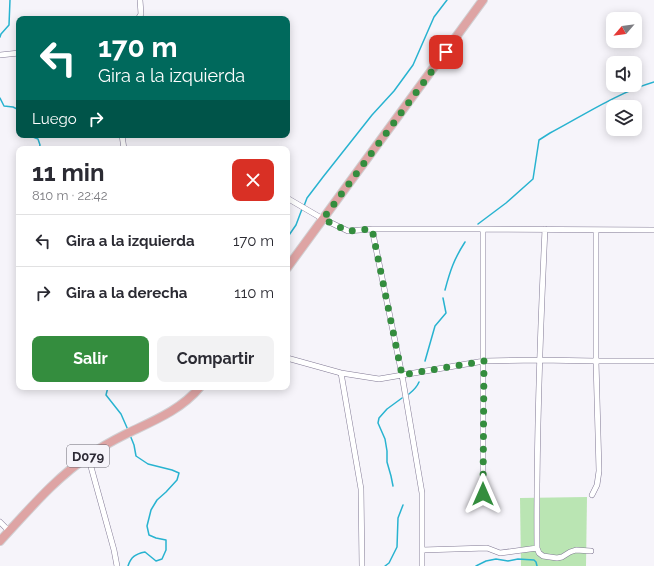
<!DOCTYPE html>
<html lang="es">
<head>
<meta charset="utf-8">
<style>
	body { margin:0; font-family:Raleway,sans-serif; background:#f2f2f3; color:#2b2b33; height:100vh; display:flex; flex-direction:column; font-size:15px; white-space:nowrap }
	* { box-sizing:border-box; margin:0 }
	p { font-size:13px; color:#7c7c81 }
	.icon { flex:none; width:22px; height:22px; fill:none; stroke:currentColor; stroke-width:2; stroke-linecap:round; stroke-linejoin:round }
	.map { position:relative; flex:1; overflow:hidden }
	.drawer { position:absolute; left:16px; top:146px; width:274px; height:244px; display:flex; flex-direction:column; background:#fff; border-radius:8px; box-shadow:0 2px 10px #0003 }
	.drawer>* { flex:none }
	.top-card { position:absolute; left:16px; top:16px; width:274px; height:122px; border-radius:8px; box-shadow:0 2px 10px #0003; background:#00695c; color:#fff; overflow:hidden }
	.needle { width:26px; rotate:242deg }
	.controls { position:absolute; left:606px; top:12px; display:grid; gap:8px }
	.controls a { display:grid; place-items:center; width:36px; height:36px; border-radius:8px; background:#fff; box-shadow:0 2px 10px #0003; font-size:20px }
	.pin { position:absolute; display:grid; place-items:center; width:34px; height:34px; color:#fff; margin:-17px; border-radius:8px; box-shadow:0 2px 6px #0006 }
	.me { position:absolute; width:44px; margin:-22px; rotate:0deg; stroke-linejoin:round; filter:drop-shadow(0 0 3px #0008) }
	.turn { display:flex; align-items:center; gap:14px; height:84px; padding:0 16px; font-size:18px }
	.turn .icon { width:52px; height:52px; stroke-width:2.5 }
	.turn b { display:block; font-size:28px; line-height:34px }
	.then { display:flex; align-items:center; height:38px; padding:0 16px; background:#0003; gap:8px; font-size:15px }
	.round { display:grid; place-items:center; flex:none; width:42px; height:42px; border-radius:8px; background:#f2f2f3 }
	.summary { display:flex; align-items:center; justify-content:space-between; height:68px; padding:0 16px }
	h1 { font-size:24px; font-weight:700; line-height:30px }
	.cta { display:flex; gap:8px; margin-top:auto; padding:8px 16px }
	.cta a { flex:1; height:46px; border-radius:8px; background:#348d3e; color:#fff; font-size:16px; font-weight:700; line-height:46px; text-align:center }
	.cta a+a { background:#f2f2f3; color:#2b2b33 }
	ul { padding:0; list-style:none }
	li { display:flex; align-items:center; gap:12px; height:52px; padding:0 16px; border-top:1px solid #e1e1e2 }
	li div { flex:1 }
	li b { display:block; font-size:15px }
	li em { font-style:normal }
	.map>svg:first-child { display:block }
	.green { fill:#bae5b3 }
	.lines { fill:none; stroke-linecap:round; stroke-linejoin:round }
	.stream { stroke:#28b3d0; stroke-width:1.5 }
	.street-casing { stroke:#817994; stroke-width:6 }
	.primary-casing { stroke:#d1d0d3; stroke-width:10 }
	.street { stroke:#fff; stroke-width:5 }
	.primary { stroke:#dea4a4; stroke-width:8 }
	.route { stroke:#348d3e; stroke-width:7; stroke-dasharray:0 12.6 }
	.labels { text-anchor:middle; stroke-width:4; stroke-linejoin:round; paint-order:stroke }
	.shield { fill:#f6f4fa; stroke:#696770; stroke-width:1 }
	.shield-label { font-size:13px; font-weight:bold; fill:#2d2a35 }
</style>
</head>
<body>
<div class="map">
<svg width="654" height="566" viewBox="0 0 654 566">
	<rect width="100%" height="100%" fill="#f6f4fa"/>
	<!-- green -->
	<path class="green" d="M587,497L586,566H521L520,498Z"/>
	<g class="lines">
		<!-- stream -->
		<path class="stream" d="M0,37L1,34L9,25L10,0
			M0,98L4,106L13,107L19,110
			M28,135L38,139L40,145L39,149
			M304,206L307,198L323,177L372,115L394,91L413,65L434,17L447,0
			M478,224L506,203L533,179L539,140L550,133C584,115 617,93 654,82
			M287,238L296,225L302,209
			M445,290C450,271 454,259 465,242
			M425,361L435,326L446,313L443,298
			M108,387L106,395L121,414L128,430
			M409,394C414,390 417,387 419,382
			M393,486L391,476L387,462V451L385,439L378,423L379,418L387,409L402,398
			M128,566C131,557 135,554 145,552L156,561L162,559L166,550V540L156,538L149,535L147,526L151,510L157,500L166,492L177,480L179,473L172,470L148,464L136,456L134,445L130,435
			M385,566L389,563L397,547L398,518L403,505
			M476,566L486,561L496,559L508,561L518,559L534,560L536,562L537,566"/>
		<!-- street casing -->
		<g class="street-casing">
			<path id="street" d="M138,19L141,14L140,0
				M0,55L19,53
				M122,135L124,149
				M287,198L323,219L348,231L372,229H483L654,230
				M372,229L402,375L422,493V566
				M545,229C540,335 536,441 537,548L539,553L543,556L557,558L562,557L570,552L576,550L591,551
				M287,358L341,373L379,379L484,361L539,360L596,361H654
				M341,373L361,489L362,566
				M88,456L114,550L117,566
				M483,494V229
				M592,495L597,485L599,471L596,361V230
				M0,522L9,531
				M422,550L487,548L500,553L537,548"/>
		</g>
		<!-- primary casing -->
		<g class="primary-casing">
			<path id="primary" d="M287,268L483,0
				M0,541C28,511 55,478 90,455C101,447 114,440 126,434C153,421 181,410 200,387"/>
		</g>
		<!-- street -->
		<use href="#street" class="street"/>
		<!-- primary -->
		<use href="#primary" class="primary"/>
	</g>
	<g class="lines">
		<!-- route -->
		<path class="route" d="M446,52L323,219L348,231L372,229L402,375L484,361L483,494"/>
	</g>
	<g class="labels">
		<!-- shield labels -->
		<rect class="shield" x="67" y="445" width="42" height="22" rx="3"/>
		<g class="shield-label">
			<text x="88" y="461">D079</text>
		</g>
	</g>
</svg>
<div class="controls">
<a><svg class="needle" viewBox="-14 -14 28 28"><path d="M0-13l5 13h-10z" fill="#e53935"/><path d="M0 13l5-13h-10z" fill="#7c7c81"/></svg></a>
<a><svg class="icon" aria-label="sound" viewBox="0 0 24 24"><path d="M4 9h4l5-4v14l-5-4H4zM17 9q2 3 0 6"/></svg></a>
<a><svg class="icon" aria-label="layers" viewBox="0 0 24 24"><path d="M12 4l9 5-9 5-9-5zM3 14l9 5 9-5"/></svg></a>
</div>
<div class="pin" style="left:446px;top:52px;background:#d93025"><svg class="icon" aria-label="arrive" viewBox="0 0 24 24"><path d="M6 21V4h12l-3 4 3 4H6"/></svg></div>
<svg class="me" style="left:483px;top:494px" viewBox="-20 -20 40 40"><path d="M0-17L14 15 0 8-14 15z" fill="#348d3e" stroke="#fff" stroke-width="4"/></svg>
<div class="top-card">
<div class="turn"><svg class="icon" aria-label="left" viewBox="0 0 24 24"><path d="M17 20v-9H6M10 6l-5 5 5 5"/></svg><div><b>170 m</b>Gira a la izquierda</div></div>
<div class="then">Luego<svg class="icon" aria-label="right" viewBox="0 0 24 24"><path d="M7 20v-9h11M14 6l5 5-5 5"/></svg></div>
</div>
<section class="drawer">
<div class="summary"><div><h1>11 min</h1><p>810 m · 22:42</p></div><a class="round" style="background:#d93025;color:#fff"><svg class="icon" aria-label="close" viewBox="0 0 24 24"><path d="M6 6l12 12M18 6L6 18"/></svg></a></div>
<ul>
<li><svg class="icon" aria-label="left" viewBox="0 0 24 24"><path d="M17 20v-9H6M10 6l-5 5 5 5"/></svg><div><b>Gira a la izquierda</b></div><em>170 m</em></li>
<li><svg class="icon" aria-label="right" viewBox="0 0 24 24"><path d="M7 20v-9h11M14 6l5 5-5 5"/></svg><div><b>Gira a la derecha</b></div><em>110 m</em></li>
</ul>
<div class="cta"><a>Salir</a><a>Compartir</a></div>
</section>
</div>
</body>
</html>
